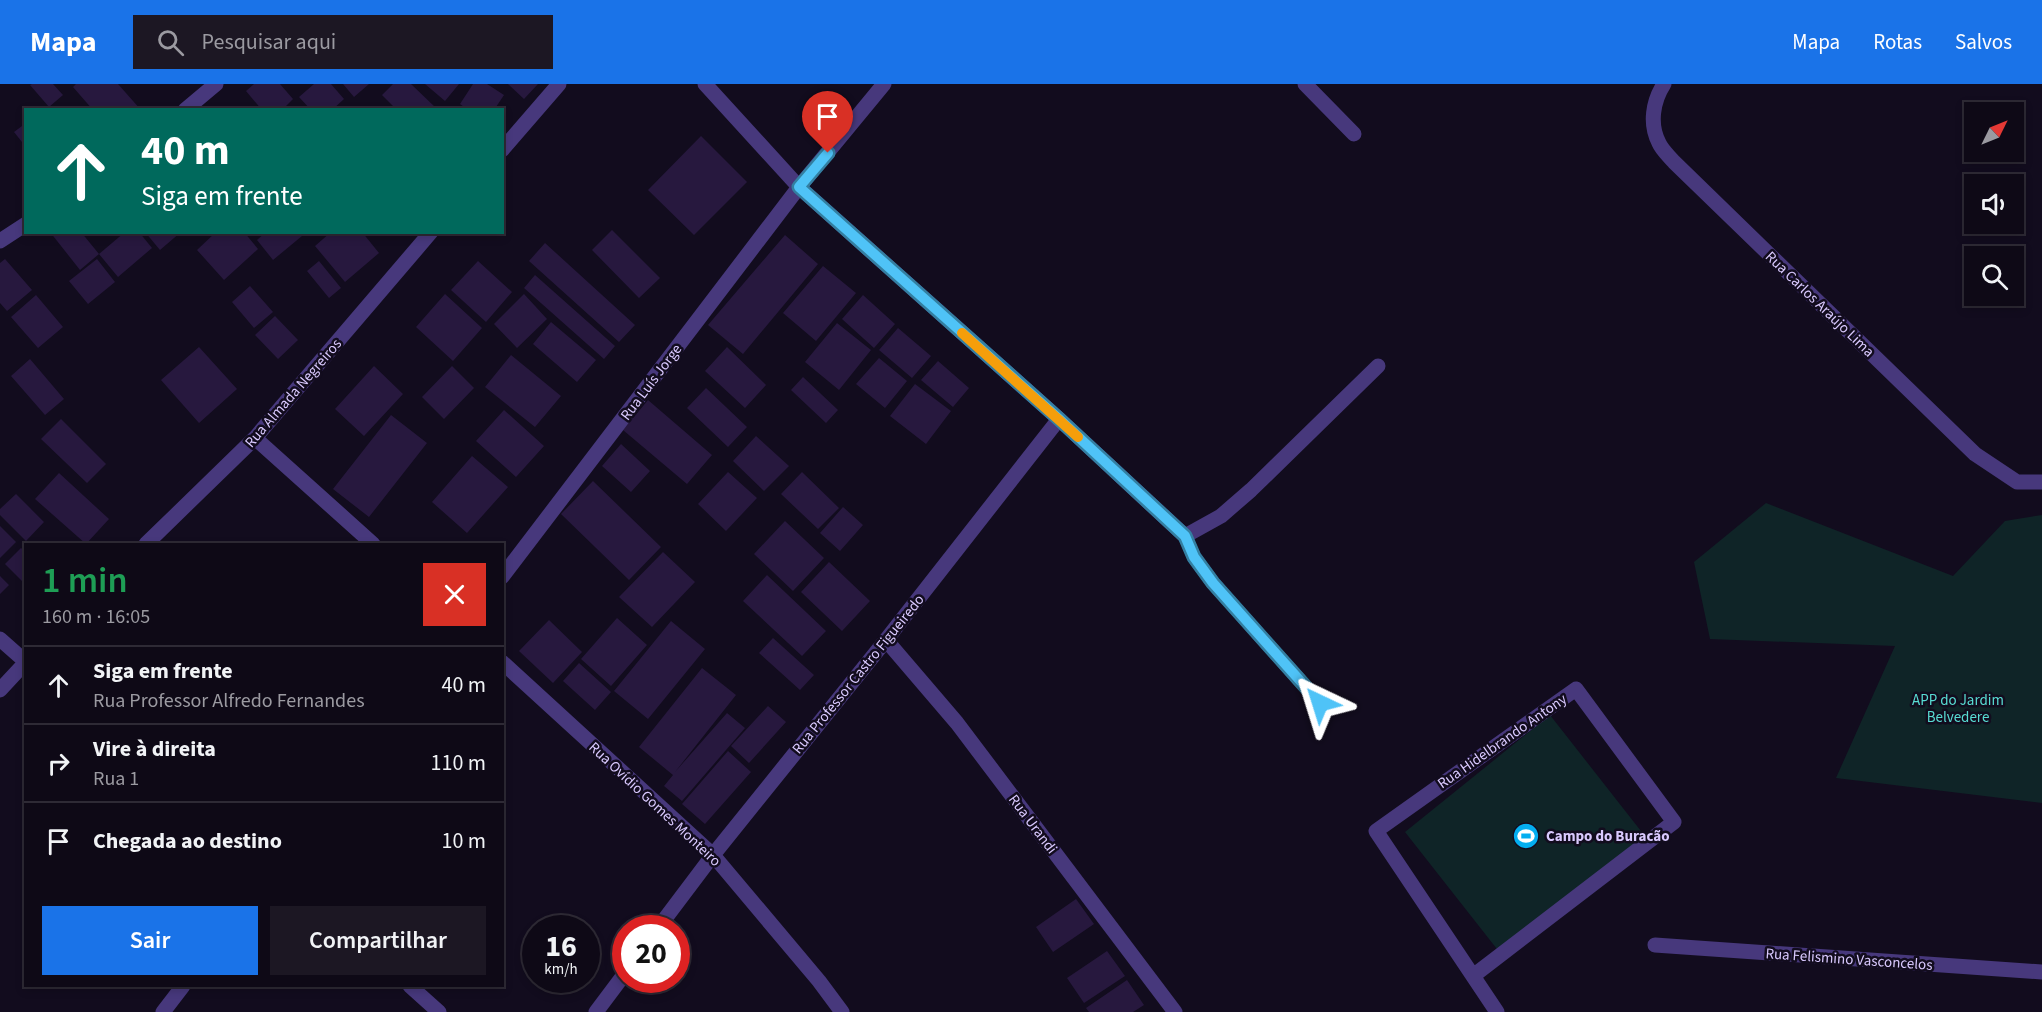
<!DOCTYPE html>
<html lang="pt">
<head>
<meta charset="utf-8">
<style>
	body { margin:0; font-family:"Source Sans 3",sans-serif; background:#1c1723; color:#f1f3f6; height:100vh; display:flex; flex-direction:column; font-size:22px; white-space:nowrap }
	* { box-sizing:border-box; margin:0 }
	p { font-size:20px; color:#9b9aa1 }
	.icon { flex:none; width:33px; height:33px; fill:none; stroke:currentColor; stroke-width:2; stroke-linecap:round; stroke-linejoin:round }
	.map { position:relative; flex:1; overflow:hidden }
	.panel { position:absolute; left:24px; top:459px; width:480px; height:444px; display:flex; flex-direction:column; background:#0e0916; border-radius:0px; box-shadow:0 3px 9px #0003,0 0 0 2px #2e2a35 }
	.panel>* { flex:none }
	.guide { position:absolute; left:24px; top:24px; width:480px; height:126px; border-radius:0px; box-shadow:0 3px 9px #0003,0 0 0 2px #2e2a35; background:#00695c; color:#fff; overflow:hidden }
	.needle { width:39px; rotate:47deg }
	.buttons { position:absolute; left:1964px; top:18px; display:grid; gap:12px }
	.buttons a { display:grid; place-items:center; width:60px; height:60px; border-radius:0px; background:#0e0916; box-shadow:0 3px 9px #0003,0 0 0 2px #2e2a35; font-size:30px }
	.speed { position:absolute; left:522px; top:831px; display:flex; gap:12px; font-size:30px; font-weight:700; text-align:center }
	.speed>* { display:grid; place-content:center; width:78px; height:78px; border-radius:50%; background:#0e0916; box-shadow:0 3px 9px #0003,0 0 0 2px #2e2a35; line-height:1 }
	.speed small { font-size:15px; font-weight:400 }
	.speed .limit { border:9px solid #d22; background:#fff; color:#111 }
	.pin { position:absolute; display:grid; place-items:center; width:51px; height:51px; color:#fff; margin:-62px -26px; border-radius:50% 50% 50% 0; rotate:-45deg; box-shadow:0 0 6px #0007 }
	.pin .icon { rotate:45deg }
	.me { position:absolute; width:66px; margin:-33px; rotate:319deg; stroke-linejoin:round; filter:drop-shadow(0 0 4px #0008) }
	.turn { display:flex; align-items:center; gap:21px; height:126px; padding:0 18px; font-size:27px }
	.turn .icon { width:78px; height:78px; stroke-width:2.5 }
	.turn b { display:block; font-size:42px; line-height:51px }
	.round { display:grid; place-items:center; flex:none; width:63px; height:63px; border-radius:0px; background:#1c1723 }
	.headline { display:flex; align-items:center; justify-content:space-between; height:102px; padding:0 18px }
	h1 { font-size:36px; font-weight:600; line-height:45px; color:#1e9e55 }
	.button { display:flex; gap:12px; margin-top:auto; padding:12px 18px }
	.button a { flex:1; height:69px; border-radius:0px; background:#1a73e8; color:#fff; font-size:24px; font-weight:600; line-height:69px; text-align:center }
	.button a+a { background:#1c1723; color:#f1f3f6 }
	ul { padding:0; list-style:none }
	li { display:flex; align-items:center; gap:18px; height:78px; padding:0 18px; border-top:2px solid #2e2a35 }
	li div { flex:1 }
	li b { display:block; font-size:22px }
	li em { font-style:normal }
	header { display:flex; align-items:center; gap:36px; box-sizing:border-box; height:84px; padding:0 30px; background:#1a73e8; color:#fff }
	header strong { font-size:28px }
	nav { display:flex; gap:33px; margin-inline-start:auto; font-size:21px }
	.search { width:420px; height:54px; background:#1c1723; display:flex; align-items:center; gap:15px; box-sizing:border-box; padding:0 21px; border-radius:0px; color:#9b9aa1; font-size:22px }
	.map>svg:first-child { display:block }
	.green { fill:#0f2427 }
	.building { fill:#27183e }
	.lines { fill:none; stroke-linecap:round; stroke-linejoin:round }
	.lane { stroke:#47387c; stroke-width:14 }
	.street { stroke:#47387c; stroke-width:15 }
	.route-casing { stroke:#337fa1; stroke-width:15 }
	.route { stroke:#4fc3f7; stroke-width:10 }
	.slow { stroke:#f59e0b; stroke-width:10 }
	.labels { text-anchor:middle; stroke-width:5; stroke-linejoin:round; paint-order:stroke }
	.street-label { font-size:15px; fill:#d9c9fe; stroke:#120c1e }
	.park-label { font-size:15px; fill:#58dcd3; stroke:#120c1e }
	.poi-label { font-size:15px; font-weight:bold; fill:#d9c9fe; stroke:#120c1e; text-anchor:start }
</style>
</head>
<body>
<header>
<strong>Mapa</strong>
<div class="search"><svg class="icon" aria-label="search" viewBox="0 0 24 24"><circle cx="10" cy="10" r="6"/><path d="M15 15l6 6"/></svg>Pesquisar aqui</div>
<nav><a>Mapa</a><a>Rotas</a><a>Salvos</a></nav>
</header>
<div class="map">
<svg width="2042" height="928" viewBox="0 0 2042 928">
	<rect width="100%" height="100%" fill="#120c1e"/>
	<!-- green -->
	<path class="green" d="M1766,419L1953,492L2005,437L2042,431V719L1836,694L1895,562L1710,555L1694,478Z
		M1550,631L1648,756L1504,874L1405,748Z"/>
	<!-- building -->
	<path class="building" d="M32,0H53L63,11L49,23L30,1Z
		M76,0H118L141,26H93L73,3Z
		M254,0H280L293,15L282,26H262L246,7Z
		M314,0H331L344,15L332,26H311L299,13Z
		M343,0H369L354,13Z
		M393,0H411L436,24L397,26L382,11Z
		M425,0H459L445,17Z
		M473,0H487L504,11L494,26H468L460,20Z
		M508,0H538L524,15Z
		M26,39V63L14,48Z
		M701,52L747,98L694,151L648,106Z
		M612,146L660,194L639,214L592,166Z
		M50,148H81L99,170L80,186Z
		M125,148H139L152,164L118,193L99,170Z
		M145,148H181L160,166Z
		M216,148H244L258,165L224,196L197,166Z
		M266,148H299L302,152L273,176L257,156Z
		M331,148H362L379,169L345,198L315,162Z
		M785,151L818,180L743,270L708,241Z
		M545,159L635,241L619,258L529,177Z
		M5,175L32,206L7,227L0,219V179Z
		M97,175L115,198L88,220L69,197Z
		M319,177L341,204L329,214L307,187Z
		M478,177L512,208L486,238L451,206Z
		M823,182L856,209L816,257L783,229Z
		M535,191L615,262L604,275L524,204Z
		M250,202L273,228L254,244L232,218Z
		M445,210L482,244L453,277L416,243Z
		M524,210L547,235L517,264L494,240Z
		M36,211L63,243L38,264L11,233Z
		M863,211L895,240L874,264L842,235Z
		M275,232L298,256L278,275L255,251Z
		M551,238L596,276L577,298L533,260Z
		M837,239L871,266L839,306L805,278Z
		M898,244L931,272L912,294L879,266Z
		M199,263L237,305L199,339L161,296Z
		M727,263L766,301L745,324L705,287Z
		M511,271L561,312L535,343L485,303Z
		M879,274L907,297L885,324L856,300Z
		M30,275L64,315L45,331L11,292Z
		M938,277L969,304L953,323L921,296Z
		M374,282L403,310L364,352L335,325Z
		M452,282L474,304L444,335L422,313Z
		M803,293L838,326L826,339L791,306Z
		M915,300L951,327L926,360L890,332Z
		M706,304L747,343L728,363L687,324Z
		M648,316L712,371L687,400L623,346Z
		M504,326L544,362L516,393L476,357Z
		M391,331L427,359L369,433L333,405Z
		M61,335L106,380L87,399L41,355Z
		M756,352L789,382L764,407L733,377Z
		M621,360L650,387L631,408L602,382Z
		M472,372L508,403L467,449L432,418Z
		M728,388L757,414L726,447L698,420Z
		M802,388L839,424L818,445L781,410Z
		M59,389L109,435L86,460L35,415Z
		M593,397L661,463L629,496L561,430Z
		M16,410L44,438L26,457L0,431V425Z
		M843,423L863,441L840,467L820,449Z
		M785,437L824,474L793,507L754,470Z
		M0,442L16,458L0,474Z
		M21,464L26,468V501L5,480Z
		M663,468L695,498L652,543L619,513Z
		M829,478L870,517L842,547L801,508Z
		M767,491L826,547L802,572L743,517Z
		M0,492L9,501L0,510Z
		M617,534L647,561L611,602L581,575Z
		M549,536L582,568L553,599L519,567Z
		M671,537L705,565L648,635L614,607Z
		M773,554L814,591L800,606L759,569Z
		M579,579L611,608L595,626L563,597Z
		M702,584L736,611L675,688L727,629L745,644L682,717L664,702L673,691L639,663Z
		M768,622L786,638L749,679L731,662Z
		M728,667L751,688L705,740L682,720Z
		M1076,815L1094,840L1053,868L1036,843Z
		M1107,867L1125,892L1084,919L1067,894Z
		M1127,896L1144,921L1133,928H1089L1086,924Z"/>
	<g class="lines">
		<!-- lane -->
		<path class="lane" d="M1185,452L1194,473L1213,499L1320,619"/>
		<!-- street -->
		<path class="street" d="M705,0L799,103L1059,335L1185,452L1221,432L1251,406L1378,282
			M1305,0L1354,50
			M1664,0C1653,17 1649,40 1659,59C1662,66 1669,72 1674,78L1975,370L2017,398H2042
			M185,26L216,0
			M502,66L559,0
			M0,157L26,140
			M255,354L373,460
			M146,460L255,354L431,148
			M502,493L799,103L884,0
			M0,555L26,578
			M886,556L957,639L1175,928
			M502,578L713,771L819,897L842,928
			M0,606L26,578
			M658,844L713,771L886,556L1059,335
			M1655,861L2042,888
			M1473,892L1674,738L1576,605L1376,747L1497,928
			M410,902L439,928
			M163,928L183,902
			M596,928L626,888"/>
	</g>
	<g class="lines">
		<!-- route casing -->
		<g class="route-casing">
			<path id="route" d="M828,69L799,103L1059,335L1185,452L1194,473L1213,499L1320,619"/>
		</g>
		<!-- route -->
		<use href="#route" class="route"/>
		<!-- slow -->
		<path class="slow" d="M962,249L1078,353"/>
	</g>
	<!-- icons -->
	<defs>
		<g id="stadium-disc" transform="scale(1.35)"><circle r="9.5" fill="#04aef0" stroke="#120c1e"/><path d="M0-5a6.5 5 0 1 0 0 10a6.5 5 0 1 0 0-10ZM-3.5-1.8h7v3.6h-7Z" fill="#fff"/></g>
	</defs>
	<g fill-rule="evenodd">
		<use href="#stadium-disc" x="1526" y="752"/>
	</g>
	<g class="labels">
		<!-- street labels -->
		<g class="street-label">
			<text transform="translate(1820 220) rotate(44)" y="5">Rua Carlos Araújo Lima</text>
			<text transform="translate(651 298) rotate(-53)" y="5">Rua Luís Jorge</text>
			<text transform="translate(293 309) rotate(-49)" y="5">Rua Almada Negreiros</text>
			<text transform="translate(858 590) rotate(-51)" y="5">Rua Professor Castro Figueiredo</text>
			<text transform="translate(1502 657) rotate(-35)" y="5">Rua Hidelbrando Antony</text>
			<text transform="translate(655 720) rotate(43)" y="5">Rua Ovídio Gomes Monteiro</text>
			<text transform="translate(1033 740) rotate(53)" y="5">Rua Urandi</text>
			<text transform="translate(1849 875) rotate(4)" y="5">Rua Felismino Vasconcelos</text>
		</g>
		<!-- park labels -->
		<g class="park-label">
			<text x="1958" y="621">APP do Jardim<tspan x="1958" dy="17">Belvedere</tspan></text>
		</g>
		<!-- poi labels -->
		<g class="poi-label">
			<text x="1546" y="757">Campo do Buracão</text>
		</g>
	</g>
</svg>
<div class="buttons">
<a><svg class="needle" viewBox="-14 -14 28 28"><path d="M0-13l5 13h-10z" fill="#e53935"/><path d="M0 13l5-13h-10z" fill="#9b9aa1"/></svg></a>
<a><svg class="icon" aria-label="sound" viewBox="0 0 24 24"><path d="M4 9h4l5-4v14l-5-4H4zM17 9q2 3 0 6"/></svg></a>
<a><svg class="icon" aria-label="search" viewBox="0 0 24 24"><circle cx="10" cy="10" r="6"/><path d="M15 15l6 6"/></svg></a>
</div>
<div class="speed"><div>16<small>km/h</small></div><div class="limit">20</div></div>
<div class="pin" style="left:828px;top:69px;background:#d93025"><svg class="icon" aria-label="arrive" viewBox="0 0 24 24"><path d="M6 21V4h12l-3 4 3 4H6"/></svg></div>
<svg class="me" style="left:1320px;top:619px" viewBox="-20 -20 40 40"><path d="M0-17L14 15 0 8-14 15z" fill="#4fc3f7" stroke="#fff" stroke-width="4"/></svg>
<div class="guide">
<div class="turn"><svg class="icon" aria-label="ahead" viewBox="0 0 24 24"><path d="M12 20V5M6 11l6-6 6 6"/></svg><div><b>40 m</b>Siga em frente</div></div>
</div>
<section class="panel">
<div class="headline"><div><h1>1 min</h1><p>160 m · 16:05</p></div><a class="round" style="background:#d93025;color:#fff"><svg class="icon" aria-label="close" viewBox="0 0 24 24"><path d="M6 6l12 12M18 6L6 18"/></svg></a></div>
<ul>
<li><svg class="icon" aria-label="ahead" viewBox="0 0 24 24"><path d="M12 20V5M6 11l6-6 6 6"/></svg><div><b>Siga em frente</b><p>Rua Professor Alfredo Fernandes</p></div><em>40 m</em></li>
<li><svg class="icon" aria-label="right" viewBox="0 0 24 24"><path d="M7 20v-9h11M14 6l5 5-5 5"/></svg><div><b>Vire à direita</b><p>Rua 1</p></div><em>110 m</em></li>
<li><svg class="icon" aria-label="arrive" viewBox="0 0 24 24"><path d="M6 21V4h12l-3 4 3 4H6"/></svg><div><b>Chegada ao destino</b></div><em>10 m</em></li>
</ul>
<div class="button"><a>Sair</a><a>Compartilhar</a></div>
</section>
</div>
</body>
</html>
